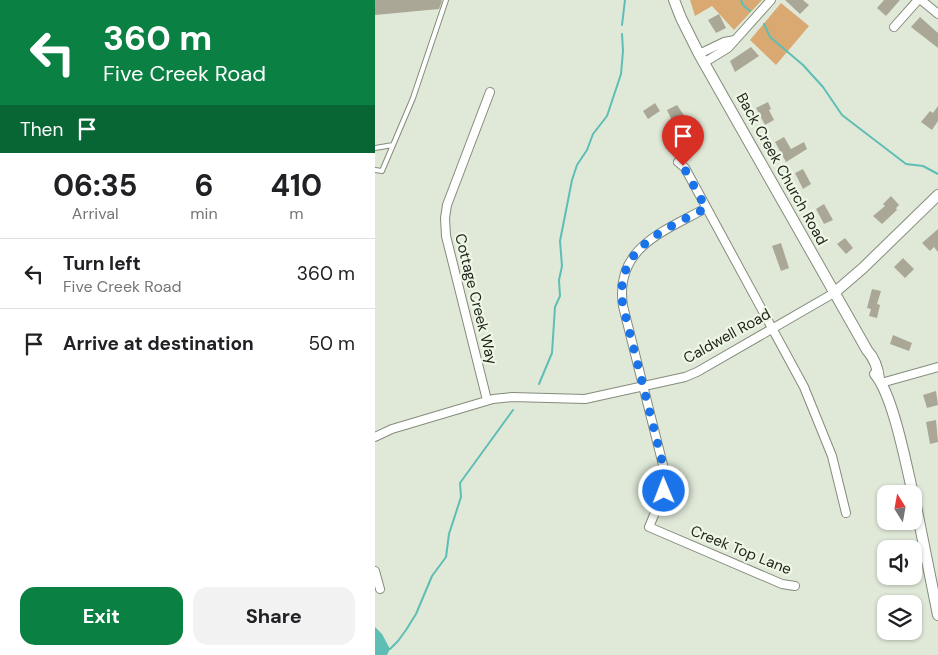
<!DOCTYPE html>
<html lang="en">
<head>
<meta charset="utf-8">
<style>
	body { margin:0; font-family:"DM Sans",sans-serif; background:#f2f2f2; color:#202124; height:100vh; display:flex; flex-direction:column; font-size:19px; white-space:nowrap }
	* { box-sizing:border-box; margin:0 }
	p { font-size:16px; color:#757577 }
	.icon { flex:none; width:28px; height:28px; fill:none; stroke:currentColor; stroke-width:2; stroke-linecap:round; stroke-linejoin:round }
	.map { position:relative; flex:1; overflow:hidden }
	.details { display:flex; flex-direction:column; background:#fff; width:375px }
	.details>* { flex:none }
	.guide { background:#0b8043; color:#fff; overflow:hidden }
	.needle { width:32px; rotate:349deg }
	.fabs { position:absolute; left:502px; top:485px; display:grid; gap:10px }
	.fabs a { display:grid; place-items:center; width:45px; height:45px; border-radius:10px; background:#fff; box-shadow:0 1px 4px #0004; font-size:25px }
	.pin { position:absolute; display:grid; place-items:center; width:42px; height:42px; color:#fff; margin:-51px -21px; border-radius:50% 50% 50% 0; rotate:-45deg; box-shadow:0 0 5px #0007 }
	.pin .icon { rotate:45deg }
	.me { position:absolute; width:55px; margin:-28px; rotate:359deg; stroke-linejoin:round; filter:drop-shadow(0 0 4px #0008) }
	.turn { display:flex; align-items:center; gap:18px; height:105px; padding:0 20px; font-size:22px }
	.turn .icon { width:65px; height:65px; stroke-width:2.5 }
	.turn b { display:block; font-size:35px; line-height:42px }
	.then { display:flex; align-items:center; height:48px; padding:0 20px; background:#0003; gap:10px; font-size:19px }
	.eta { display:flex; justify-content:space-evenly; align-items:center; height:85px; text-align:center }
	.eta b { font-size:30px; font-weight:700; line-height:35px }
	.button { display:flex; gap:10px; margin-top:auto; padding:10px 20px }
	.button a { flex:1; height:58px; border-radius:15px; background:#0b8043; color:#fff; font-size:20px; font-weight:700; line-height:58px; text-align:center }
	.button a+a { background:#f2f2f2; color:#202124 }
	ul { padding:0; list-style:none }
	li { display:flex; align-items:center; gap:15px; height:70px; padding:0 20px; border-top:1px solid #e0e0e0 }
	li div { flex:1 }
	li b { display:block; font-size:19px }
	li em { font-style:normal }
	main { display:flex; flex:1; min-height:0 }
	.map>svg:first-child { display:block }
	.forest { fill:#daa972 }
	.water { fill:#5ebeb6 }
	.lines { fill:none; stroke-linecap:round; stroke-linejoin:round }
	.stream { stroke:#5ebeb6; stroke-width:2 }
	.building { fill:#aaa796 }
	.lane-casing { stroke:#848c7c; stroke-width:6 }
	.street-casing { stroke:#848c7c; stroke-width:10 }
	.secondary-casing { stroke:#848c7c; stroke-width:12 }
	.lane { stroke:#fff; stroke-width:4 }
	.street { stroke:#fff; stroke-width:8 }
	.secondary { stroke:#fff; stroke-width:10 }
	.route { stroke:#1a73e8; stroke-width:9; stroke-dasharray:0 16.2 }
	.labels { text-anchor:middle; stroke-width:4.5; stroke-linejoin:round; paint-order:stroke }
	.street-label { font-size:15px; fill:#1e211a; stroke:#eef6e5 }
</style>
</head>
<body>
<main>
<section class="details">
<div class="guide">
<div class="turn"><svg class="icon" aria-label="left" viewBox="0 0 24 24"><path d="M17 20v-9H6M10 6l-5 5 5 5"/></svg><div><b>360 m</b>Five Creek Road</div></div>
<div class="then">Then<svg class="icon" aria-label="arrive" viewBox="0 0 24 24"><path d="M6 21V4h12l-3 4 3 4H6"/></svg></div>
</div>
<div class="eta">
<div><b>06:35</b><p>Arrival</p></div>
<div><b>6</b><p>min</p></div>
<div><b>410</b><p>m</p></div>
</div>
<ul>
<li><svg class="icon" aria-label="left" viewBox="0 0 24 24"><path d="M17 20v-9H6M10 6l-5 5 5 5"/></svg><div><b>Turn left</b><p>Five Creek Road</p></div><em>360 m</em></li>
<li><svg class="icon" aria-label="arrive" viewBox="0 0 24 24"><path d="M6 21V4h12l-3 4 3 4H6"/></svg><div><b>Arrive at destination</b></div><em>50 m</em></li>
</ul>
<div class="button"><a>Exit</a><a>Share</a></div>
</section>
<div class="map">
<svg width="563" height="655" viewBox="0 0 563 655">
	<rect width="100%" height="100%" fill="#e0e9d8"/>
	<!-- forest -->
	<path class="forest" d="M315,0H387L359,30L337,6L320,16Z
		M406,3L434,26L401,65L375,40Z"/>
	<!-- water -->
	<path class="water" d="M0,627L7,634L15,649L12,655H0Z"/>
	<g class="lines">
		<!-- stream -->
		<path class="stream" d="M366,0L368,5L375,11
			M389,24L395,37L428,65L448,87L467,115L531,164L548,166L563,174
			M247,25L250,0
			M164,384L177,353L180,307L185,296L184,280L187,266L185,241L197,180L202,165L212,150L218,134L232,116L246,74L248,51L247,34
			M15,649L23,641L31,630L41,614L57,576L71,557L74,534L86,497L85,483L138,410"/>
	</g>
	<!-- building -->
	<path class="building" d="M0,0H66L67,1L64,9L0,15Z
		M410,0H428L434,5L425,14Z
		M509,0H525L511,16L502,8Z
		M344,14L351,28L341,33L333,20Z
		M545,17L563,33V48L536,27Z
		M376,47L384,56L360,72L355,61Z
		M393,102L396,109L394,110L399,120L390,125L381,108Z
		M280,103L285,111L273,119L268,111Z
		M302,105L313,121L300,127L292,110Z
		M563,106V121L557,130L546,122L555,111L558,113Z
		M409,137L416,149L429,142L432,149L411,162L400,142Z
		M428,169L436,184L428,189L420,173Z
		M516,196L524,205L521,208L522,210L507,224L498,216L510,206L508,204Z
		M449,204L458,220L449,224L441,209Z
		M563,229V252L559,247L555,251L547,243Z
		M470,238L478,248L471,254L462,244Z
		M406,243L414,268L406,271L397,246Z
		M528,258L539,269L530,278L519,267Z
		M497,289L506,291L502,304L505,305L502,318L494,316L496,309L492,308Z
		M518,335L537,343L534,351L515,344Z
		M561,391L563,405L552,408L548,395Z
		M561,420L563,442L555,444L551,422Z"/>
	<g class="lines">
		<!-- lane casing -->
		<g class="lane-casing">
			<path id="lane" d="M0,148L18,145
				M0,170L7,171L38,98L71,0"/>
		</g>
		<!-- street casing -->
		<g class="street-casing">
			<path id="street" d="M546,0L563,14
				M519,27L543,0
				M324,54L349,42L360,40
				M330,62L353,48L396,0
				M303,162L310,168L429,387L457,456L471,513
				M331,208C290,231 239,247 248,306L291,477L289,491L274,527L407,584L420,586
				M506,383L563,367
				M112,400L71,236L70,218L72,205L115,92
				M0,437L17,429L118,399L137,397L210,399L310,377L322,372L459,293
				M0,571L5,589"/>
		</g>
		<!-- secondary casing -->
		<g class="secondary-casing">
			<path id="secondary" d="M299,0L306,18L324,54L492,350C500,359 503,368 504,379
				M459,293L488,268L563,195
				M500,374C518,395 531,464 538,494
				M539,496L563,615"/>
		</g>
		<!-- lane -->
		<use href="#lane" class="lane"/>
		<!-- street -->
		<use href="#street" class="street"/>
		<!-- secondary -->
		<use href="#secondary" class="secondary"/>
	</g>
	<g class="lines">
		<!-- route -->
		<path class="route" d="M289,491L290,473L248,306C238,248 290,230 331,208L308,166"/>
	</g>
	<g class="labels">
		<!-- street labels -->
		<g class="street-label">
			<text transform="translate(407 169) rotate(61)" y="5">Back Creek Church Road</text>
			<text transform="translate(101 299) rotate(76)" y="5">Cottage Creek Way</text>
			<text transform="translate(352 336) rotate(-29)" y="5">Caldwell Road</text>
			<text transform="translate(366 550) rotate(22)" y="5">Creek Top Lane</text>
		</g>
	</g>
</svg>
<div class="fabs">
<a><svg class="needle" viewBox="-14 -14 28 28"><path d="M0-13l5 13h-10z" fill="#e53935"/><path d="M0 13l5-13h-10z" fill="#757577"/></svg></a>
<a><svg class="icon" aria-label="sound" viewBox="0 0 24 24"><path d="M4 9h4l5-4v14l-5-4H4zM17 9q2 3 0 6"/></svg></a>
<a><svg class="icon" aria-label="layers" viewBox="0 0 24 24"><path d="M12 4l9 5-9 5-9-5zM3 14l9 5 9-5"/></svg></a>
</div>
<div class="pin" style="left:308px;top:166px;background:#d93025"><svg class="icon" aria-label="arrive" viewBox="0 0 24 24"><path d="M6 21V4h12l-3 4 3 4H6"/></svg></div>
<svg class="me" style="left:289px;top:491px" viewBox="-20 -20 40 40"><circle r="17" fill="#1a73e8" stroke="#fff" stroke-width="3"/><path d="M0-11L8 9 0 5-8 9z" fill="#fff"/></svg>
</div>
</main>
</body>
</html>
